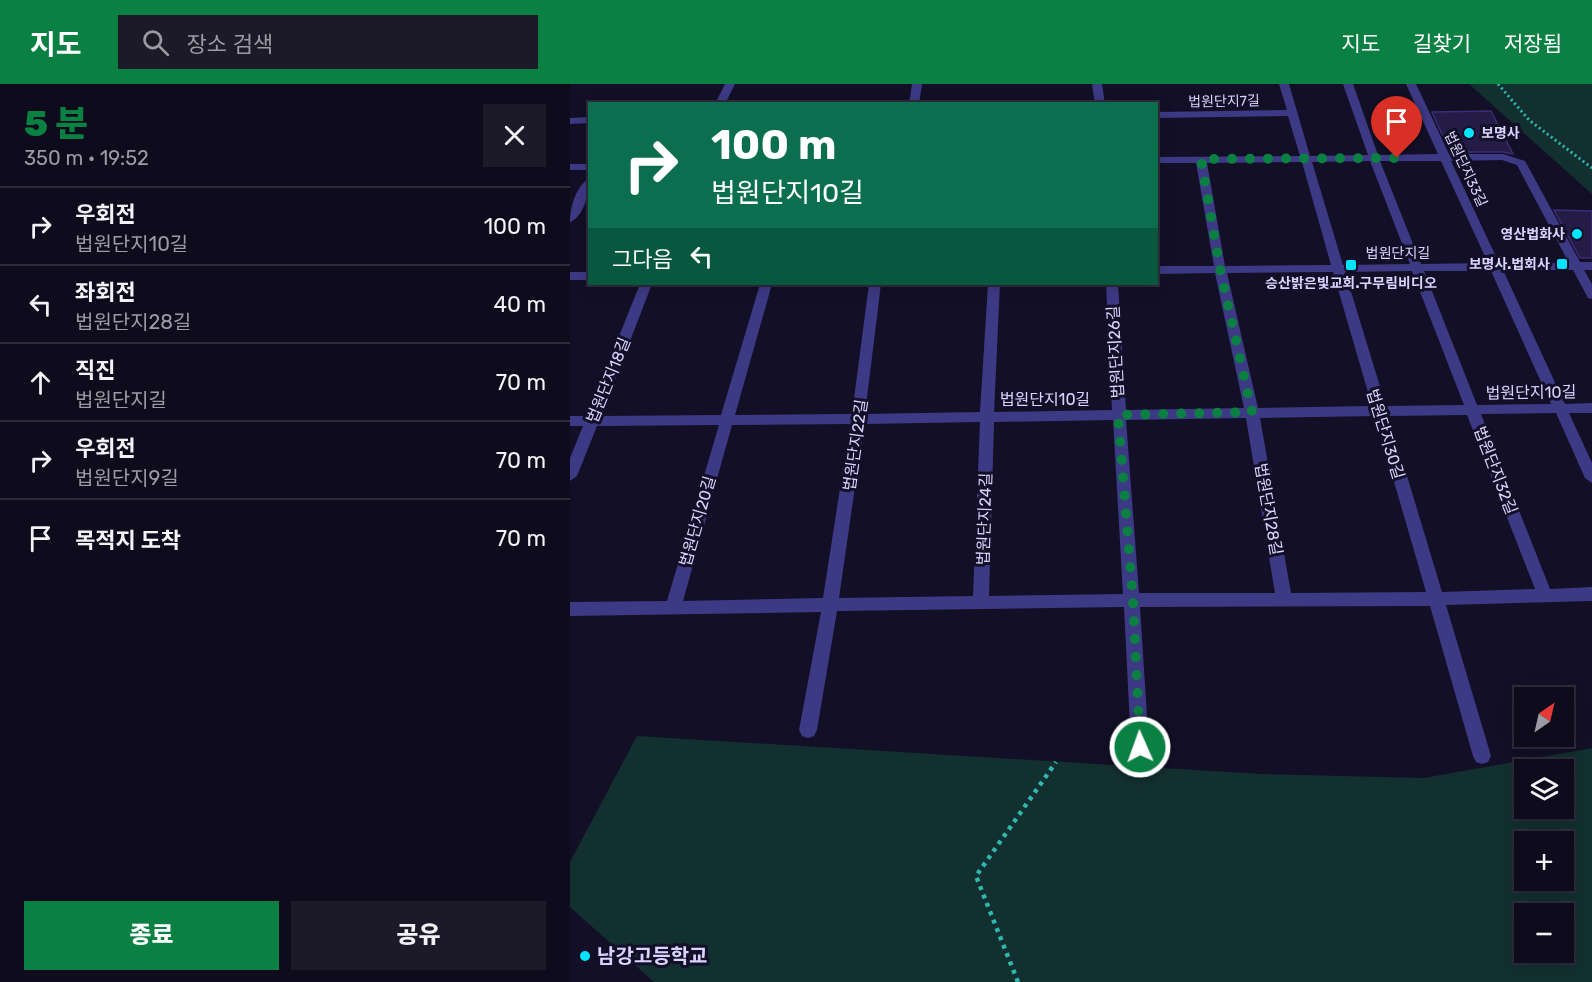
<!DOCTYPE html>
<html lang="ko">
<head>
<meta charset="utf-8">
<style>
	body { margin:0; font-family:Rubik,"Noto Sans KR",sans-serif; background:#1c1929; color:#f1f3f6; height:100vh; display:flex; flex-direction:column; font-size:22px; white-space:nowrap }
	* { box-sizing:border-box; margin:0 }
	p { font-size:20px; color:#9b9ba3 }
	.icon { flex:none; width:33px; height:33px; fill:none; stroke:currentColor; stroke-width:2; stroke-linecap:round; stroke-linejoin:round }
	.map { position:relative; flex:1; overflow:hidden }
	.sheet { display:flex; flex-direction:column; background:#0e0b1c; width:570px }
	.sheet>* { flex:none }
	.guide { position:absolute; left:18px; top:18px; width:570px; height:183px; border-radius:0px; box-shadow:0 3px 15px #0003,0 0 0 2px #2e2b3b; background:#0b6e4f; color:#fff; overflow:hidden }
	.needle { width:39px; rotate:34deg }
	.buttons { position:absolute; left:944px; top:603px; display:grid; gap:12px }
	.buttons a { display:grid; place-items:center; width:60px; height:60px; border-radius:0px; background:#0e0b1c; box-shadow:0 3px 15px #0003,0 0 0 2px #2e2b3b; font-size:30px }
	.pin { position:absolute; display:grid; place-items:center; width:51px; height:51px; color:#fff; margin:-62px -26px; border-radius:50% 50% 50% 0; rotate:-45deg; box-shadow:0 0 6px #0007 }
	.pin .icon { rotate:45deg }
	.me { position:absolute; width:66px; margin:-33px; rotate:358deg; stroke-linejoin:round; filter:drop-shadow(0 0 4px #0008) }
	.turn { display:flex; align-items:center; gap:21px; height:126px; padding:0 24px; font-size:27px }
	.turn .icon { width:78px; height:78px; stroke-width:2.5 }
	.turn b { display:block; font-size:42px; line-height:51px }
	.then { display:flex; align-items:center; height:57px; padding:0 24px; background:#0003; gap:12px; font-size:22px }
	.round { display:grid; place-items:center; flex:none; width:63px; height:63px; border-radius:0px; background:#1c1929 }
	.overview { display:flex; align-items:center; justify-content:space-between; height:102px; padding:0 24px }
	h1 { font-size:36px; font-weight:800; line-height:45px; color:#0b8043 }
	.action { display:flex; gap:12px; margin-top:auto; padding:12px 24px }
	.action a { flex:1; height:69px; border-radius:0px; background:#0b8043; color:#fff; font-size:24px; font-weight:800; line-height:69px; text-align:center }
	.action a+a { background:#1c1929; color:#f1f3f6 }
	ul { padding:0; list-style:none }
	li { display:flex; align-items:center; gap:18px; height:78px; padding:0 24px; border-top:2px solid #2e2b3b }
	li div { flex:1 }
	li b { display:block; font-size:22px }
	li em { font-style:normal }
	header { display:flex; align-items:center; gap:36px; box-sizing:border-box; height:84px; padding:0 30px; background:#0b8043; color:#fff }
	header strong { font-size:28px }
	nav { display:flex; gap:33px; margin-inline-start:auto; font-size:21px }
	.search { width:420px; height:54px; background:#1c1929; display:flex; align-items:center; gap:15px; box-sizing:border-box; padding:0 21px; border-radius:0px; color:#9b9ba3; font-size:22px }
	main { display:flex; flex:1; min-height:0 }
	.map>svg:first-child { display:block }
	.green { fill:#12302f; fill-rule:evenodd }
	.building { fill:#241b47; stroke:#3b2d73; stroke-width:1.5 }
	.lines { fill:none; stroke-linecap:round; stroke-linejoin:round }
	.path-far1 { stroke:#2fb8b0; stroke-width:3; stroke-dasharray:2 3; stroke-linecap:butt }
	.path { stroke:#2fb8b0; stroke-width:4.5; stroke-dasharray:4 5; stroke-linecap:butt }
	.minor { fill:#3d3a85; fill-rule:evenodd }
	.route { stroke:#0b8043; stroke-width:10; stroke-dasharray:0 18 }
	.poi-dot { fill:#00e5ff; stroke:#130f26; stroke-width:2 }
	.labels { text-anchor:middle; stroke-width:6; stroke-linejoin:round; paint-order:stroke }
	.far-street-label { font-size:14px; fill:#d9d4ff; stroke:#130f26 }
	.far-poi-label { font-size:14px; font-weight:bold; fill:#d9d4ff; stroke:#130f26; text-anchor:end }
	.street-label { font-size:16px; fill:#d9d4ff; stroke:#130f26 }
	.near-poi-label { font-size:20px; font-weight:bold; fill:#d9d4ff; stroke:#130f26; text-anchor:start }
</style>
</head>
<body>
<header>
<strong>지도</strong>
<div class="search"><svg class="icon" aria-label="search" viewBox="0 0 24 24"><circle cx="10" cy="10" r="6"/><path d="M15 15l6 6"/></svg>장소 검색</div>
<nav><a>지도</a><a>길찾기</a><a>저장됨</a></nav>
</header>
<main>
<section class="sheet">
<div class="overview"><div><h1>5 분</h1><p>350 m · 19:52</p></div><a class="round"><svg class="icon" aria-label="close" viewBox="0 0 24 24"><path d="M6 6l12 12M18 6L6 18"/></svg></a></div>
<ul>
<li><svg class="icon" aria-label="right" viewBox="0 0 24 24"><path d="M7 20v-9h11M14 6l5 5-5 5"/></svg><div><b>우회전</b><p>법원단지10길</p></div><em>100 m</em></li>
<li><svg class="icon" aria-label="left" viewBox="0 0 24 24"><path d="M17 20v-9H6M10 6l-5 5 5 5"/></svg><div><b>좌회전</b><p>법원단지28길</p></div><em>40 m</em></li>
<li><svg class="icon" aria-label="ahead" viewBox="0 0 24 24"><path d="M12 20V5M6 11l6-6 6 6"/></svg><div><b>직진</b><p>법원단지길</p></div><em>70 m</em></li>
<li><svg class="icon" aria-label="right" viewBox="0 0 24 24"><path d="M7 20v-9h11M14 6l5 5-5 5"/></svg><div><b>우회전</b><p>법원단지9길</p></div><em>70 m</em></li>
<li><svg class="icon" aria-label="arrive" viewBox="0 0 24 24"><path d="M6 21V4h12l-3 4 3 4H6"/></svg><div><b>목적지 도착</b></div><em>70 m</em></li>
</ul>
<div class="action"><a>종료</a><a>공유</a></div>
</section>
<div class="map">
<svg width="1022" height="898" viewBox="0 0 1022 898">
	<rect width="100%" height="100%" fill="#130f26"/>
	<!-- green -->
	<path class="green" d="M899,0H1022V110Z
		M67,652L691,690L854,694L1022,664V898H84L0,823V778ZM954,686H993V724H954ZM954,758H993V796H954ZM954,830H993V868H954Z"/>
	<!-- building -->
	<path class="building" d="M921,27L943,70L933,68H880L862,28Z
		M984,126L1022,127V174H1010Z"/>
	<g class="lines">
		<!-- path-far1 -->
		<path class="path-far1" d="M928,0L959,36L1022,84"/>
		<!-- path -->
		<path class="path" d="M448,898L406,792L486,678"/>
		<!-- minor -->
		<path class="minor" d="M155,0H165L155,20H145Z
			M342,0H352L349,20H339Z
			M522,0H532L535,20H525Z
			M709,0H719L740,72L798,71L773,0H783L808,71L868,70L836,0H846L879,70H933L955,77L1010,178H1022V186H1014L1022,200V215L1018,214L1003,186H933L995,320L1022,319V329H999L1022,379V399L1015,394L986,329L911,330L980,505L1022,503V517L876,521L921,672L918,678L912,680L906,678L903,672L860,522L570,523L579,663L576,669L570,671L564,669L561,663L554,523L267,527L247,646L244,652L238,654L232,652L229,646L251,528L0,532V518L97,517L149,341L27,342L7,392L0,397V374L13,342H0V332H17L70,200H82L31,332L151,331L190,200H202L165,331L282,330L299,200H311L295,330L410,328L418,200H430L424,328L542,326L536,200H548L556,326L674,324L645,189L586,190V182H644L626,79H586V73L730,72L718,32L586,34V28L717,26ZM932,76L947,81L999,179H929L881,77ZM800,77L840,180L773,181L742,78ZM810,77H871L918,179L851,180ZM732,78L761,181L655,182L637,79ZM842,187L894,321L816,322L775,188ZM854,187H921L981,320L907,321ZM763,188L802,322L688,324L657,189ZM897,331L965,505L872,508L819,332ZM805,332L856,508L721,509L690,334ZM676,334L705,509H569L556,336ZM543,336L553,510L419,512L424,338ZM410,338L403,512L269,514L294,340ZM280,340L253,514L113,517L162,341Z
			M20,33V39L0,40V34Z
			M0,80H20V86H0Z
			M20,94C20,107 14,133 0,138C0,124 6,101 20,94Z
			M0,188H20V196H0Z"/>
	</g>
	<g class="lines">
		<!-- route -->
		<path class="route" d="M570,663L563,516L548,331L682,328L650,185L631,75L827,74"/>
	</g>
	<!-- markers -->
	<g class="poi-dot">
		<circle cx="899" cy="49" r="6"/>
		<circle cx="1007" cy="150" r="6"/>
		<rect x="986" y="174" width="12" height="12" rx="3"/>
		<rect x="775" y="175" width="12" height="12" rx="3"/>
		<circle cx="15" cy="872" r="6"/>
	</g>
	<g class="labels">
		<!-- far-street labels -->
		<g class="far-street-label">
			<text transform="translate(654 17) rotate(-1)" y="5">법원단지7길</text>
			<text transform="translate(896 85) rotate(65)" y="5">법원단지33길</text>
			<text x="828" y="174">법원단지길</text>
		</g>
		<!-- far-poi labels -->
		<g class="far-poi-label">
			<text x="911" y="54" text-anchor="start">보명사</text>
			<text x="995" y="155">영산법화사</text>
			<text x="980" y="185">보명사.법회사</text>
			<text x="781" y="204" text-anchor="middle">승산밝은빛교회.구무림비디오</text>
		</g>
		<!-- street labels -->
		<g class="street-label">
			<text transform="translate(545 268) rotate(-93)" y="6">법원단지26길</text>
			<text transform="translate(38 296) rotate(-68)" y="6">법원단지18길</text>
			<text transform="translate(961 308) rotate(-1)" y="6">법원단지10길</text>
			<text x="475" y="321">법원단지10길</text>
			<text transform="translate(816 350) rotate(73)" y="6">법원단지30길</text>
			<text transform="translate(285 361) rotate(-82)" y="6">법원단지22길</text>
			<text transform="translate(926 386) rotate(69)" y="6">법원단지32길</text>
			<text transform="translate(699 425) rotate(80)" y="6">법원단지28길</text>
			<text transform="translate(414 435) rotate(-88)" y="6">법원단지24길</text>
			<text transform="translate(127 437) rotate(-74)" y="6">법원단지20길</text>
		</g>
		<!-- near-poi labels -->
		<g class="near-poi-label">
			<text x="27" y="879">남강고등학교</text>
		</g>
	</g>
</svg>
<div class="buttons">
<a><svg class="needle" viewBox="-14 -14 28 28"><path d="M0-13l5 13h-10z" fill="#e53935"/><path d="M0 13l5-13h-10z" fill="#9b9ba3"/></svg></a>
<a><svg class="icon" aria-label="layers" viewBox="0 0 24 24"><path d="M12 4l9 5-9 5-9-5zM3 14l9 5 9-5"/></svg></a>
<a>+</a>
<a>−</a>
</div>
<div class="pin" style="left:827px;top:74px;background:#d93025"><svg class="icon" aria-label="arrive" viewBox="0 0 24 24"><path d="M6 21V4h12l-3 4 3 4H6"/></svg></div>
<svg class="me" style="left:570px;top:663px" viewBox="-20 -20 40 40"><circle r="17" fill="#0b8043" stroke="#fff" stroke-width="3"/><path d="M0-11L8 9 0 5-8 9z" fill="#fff"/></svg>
<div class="guide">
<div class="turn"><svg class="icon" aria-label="right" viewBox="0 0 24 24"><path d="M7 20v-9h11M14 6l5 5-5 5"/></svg><div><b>100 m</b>법원단지10길</div></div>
<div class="then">그다음<svg class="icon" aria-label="left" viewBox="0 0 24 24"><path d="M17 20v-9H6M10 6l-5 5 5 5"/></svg></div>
</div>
</div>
</main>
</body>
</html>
